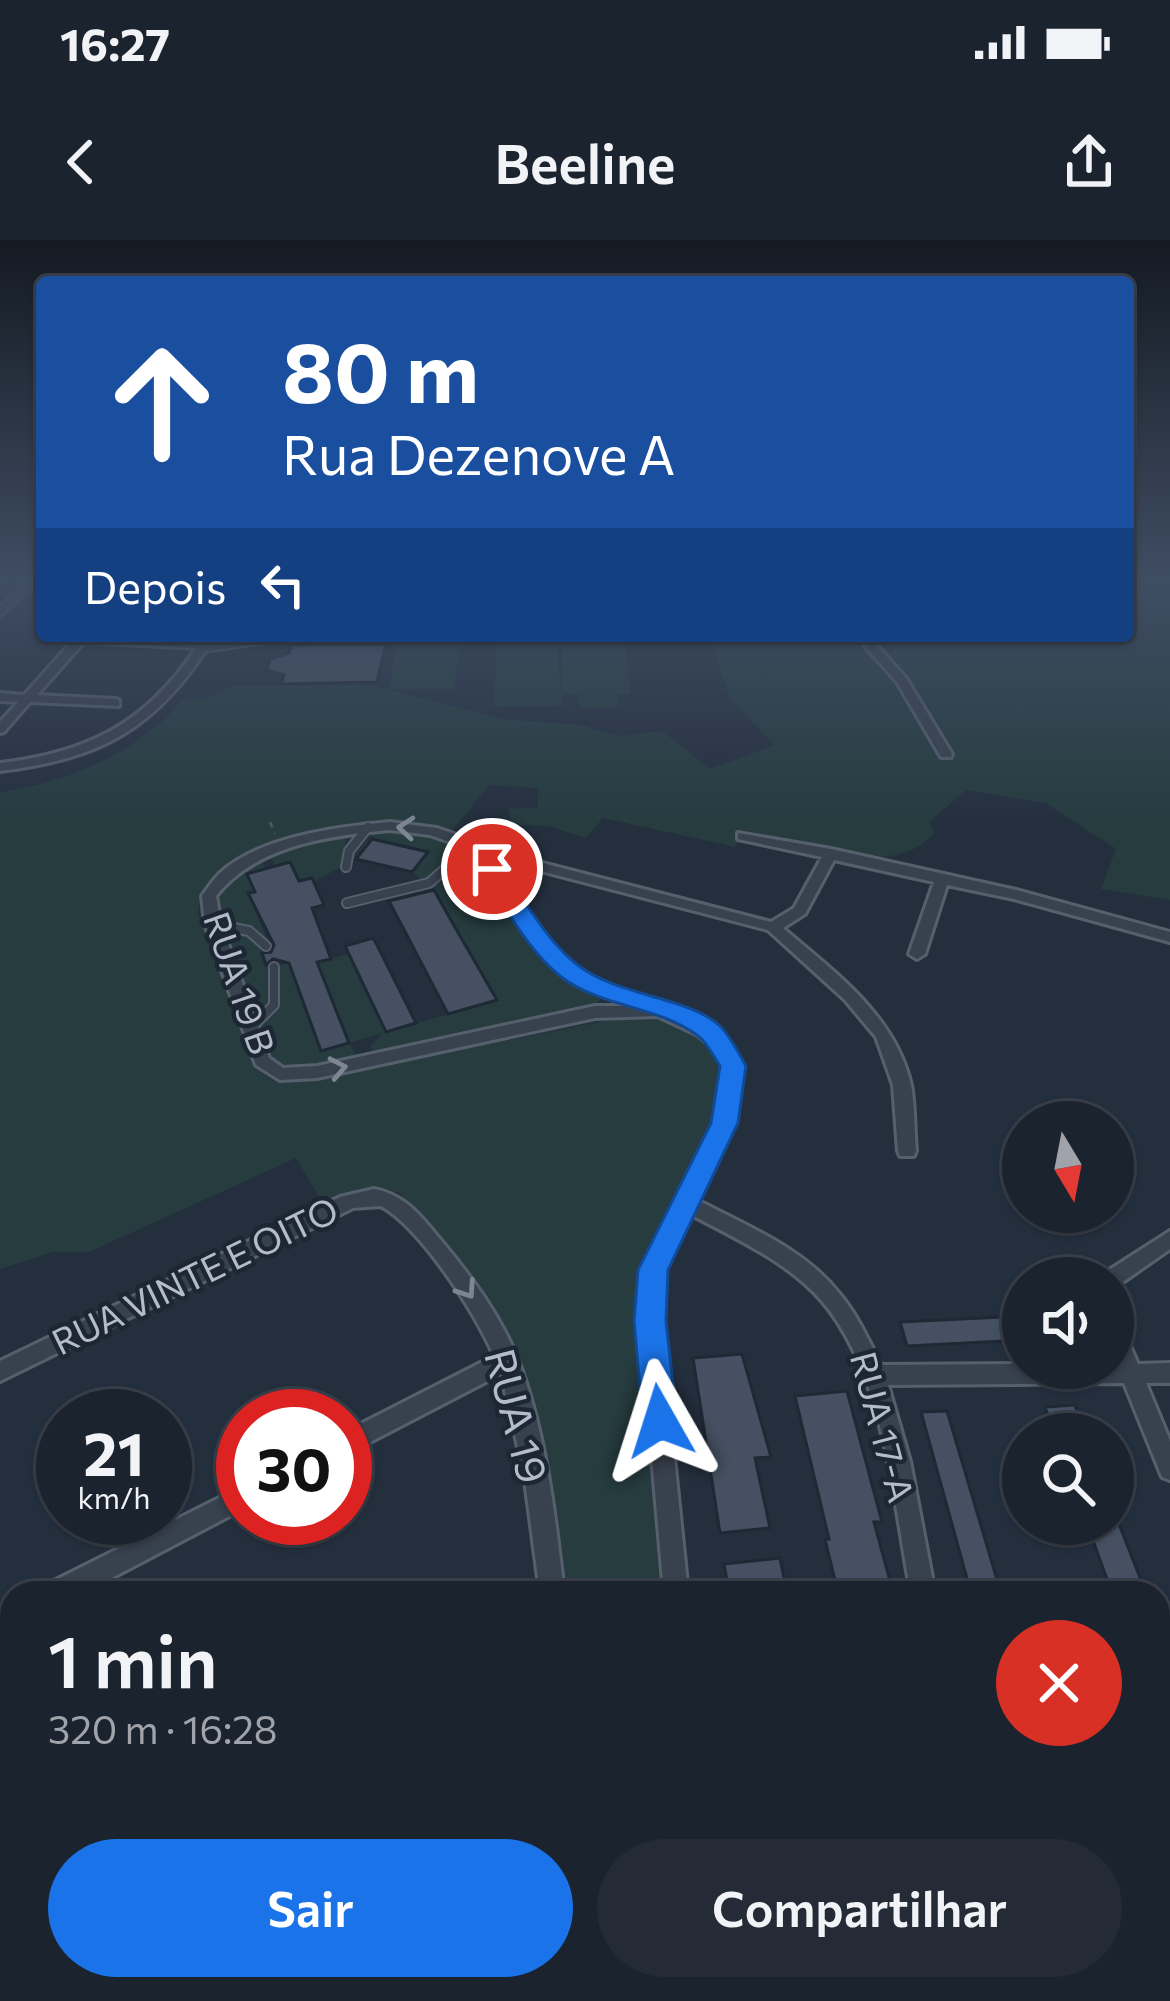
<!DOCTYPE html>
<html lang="pt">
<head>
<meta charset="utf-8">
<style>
	body { margin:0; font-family:Commissioner,sans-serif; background:#242b36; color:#f1f3f6; height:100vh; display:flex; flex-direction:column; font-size:45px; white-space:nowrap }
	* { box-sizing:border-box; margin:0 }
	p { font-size:39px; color:#a0a4aa }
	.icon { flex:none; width:66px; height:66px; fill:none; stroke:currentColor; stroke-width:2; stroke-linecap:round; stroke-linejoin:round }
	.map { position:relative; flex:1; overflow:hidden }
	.panel { position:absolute; left:0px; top:1341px; width:1170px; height:420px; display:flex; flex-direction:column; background:#1b232e; border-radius:36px 36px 0 0; box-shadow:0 3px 9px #0004,0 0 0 3px #39404a }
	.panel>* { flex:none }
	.hud { position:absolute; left:36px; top:36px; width:1098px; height:366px; border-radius:12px; box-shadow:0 3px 9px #0004,0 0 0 3px #39404a; background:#1a4fa0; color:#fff; overflow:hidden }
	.needle { width:78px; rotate:170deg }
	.buttons { position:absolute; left:1002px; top:861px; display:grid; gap:24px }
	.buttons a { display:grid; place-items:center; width:132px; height:132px; border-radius:50%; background:#1b232e; box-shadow:0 3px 9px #0004,0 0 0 3px #39404a; font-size:60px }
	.speed { position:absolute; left:36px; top:1149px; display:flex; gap:24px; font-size:60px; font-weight:700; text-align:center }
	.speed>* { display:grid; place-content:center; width:156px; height:156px; border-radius:50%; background:#1b232e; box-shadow:0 3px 9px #0004,0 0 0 3px #39404a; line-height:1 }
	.speed small { font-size:30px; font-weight:400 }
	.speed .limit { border:18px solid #d22; background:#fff; color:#111 }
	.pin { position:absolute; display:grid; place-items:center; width:102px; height:102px; color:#fff; margin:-51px; border:6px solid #fff; border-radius:50%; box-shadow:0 3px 12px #0007 }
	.me { position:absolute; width:132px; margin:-66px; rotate:354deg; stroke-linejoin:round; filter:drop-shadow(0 0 9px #0008) }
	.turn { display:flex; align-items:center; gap:42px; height:252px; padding:0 48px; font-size:54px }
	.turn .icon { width:156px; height:156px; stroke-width:2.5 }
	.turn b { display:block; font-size:84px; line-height:102px }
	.then { display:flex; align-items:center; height:114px; padding:0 48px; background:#0003; gap:24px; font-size:45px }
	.round { display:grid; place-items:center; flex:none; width:126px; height:126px; border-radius:63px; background:#242b36 }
	.summary { display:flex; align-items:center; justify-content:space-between; height:204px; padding:0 48px }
	h1 { font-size:72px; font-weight:600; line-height:90px }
	.cta { display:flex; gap:24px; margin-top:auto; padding:24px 48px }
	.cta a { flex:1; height:138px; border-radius:72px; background:#1a73e8; color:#fff; font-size:48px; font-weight:600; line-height:138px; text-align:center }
	.cta a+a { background:#242b36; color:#f1f3f6 }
	.status { display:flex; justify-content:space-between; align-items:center; height:84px; padding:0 60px; background:#1b232e; direction:ltr }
	.status svg { height:33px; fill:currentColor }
	header { display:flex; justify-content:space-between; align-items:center; height:156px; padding:0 48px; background:#1b232e; font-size:54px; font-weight:600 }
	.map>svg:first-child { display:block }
	.green { fill:#263c3f }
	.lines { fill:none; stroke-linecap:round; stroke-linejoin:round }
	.stream { stroke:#394c67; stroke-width:4.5 }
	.building { fill:#455162; stroke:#1f2835; stroke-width:3 }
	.lane-far1-casing { stroke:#565f6c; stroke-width:10 }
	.lane-casing { stroke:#565f6c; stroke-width:12 }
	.street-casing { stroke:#565f6c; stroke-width:6 }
	.path { stroke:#44595c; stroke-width:3; stroke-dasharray:6 6; stroke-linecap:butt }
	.lane-far1 { stroke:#38414e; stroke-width:6 }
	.lane { stroke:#38414e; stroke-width:8 }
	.street { fill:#38414e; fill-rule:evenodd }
	.oneway { stroke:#7c8592 }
	.route { fill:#1a73e8; stroke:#114b97; stroke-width:3 }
	.labels { text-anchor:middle; stroke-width:9; stroke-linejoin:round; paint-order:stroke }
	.street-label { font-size:36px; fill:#b4bcc9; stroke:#1d2633 }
	.near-street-label { font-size:42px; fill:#b4bcc9; stroke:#1d2633 }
</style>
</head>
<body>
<div class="status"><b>16:27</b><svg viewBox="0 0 49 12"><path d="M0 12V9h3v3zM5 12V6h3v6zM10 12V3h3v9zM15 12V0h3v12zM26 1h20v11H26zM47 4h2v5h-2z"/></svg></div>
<header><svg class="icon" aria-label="back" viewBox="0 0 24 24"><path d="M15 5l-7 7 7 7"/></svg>Beeline<svg class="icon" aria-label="share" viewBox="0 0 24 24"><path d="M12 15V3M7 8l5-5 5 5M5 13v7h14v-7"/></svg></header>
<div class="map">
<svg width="1170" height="1761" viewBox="0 0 1170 1761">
	<rect width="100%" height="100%" fill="#242f3e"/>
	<!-- green -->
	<path class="green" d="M1128,340H1170V660L1101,649L1116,609L1046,563L966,550L929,582L935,592C894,643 799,603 743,590L735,607L603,578L586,598L548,586L512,585L508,569L538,567L537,548L489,545L449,595L361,586L236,622L201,655L198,673L252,818C262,840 281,844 305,841L624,777C651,776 674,779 696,794C714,805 724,817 724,839C723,894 651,983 638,1048L663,1353H562L486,1065L400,953L371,946L324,965L296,918L89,1012H53L0,1029V552C66,543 139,513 182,460L204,459L235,446L371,445L501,479L581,485L620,496L662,491L710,529L775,505L729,457L710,396H1128Z
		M398,398H461L454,449H389Z
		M624,399L631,454H617L618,467L579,468L578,454H563L561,466L494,467L497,400H557L561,454L562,400Z
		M413,588L457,605L455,615L423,641L412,632L426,611L372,599L349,622L372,595Z
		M326,596L346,598L342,626L314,642L312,638L299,641L290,622L274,626L269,611Z
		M260,615L265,628L247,633L255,652L249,654L269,705L261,709L268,728L289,723L322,811L348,803L318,722L349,714L386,792L497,760L432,647L460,627L490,630L536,700L600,759L596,768L375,819L371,806L382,793L349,803L361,822L301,833L266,823L212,655Z
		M0,1558L12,1611V1749H30L22,1761H0Z"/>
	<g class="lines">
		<!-- stream -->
		<path class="stream" d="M0,347L5,340"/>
	</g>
	<!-- building -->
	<path class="building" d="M386,404L377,442L281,444L284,435L267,430L270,419L289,413L292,405Z
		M372,599L428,612L412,632L356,619Z
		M290,622L299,641L312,638L324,665L312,668L331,719L317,722L349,803L321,811L289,723L273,719L266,725L262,713L271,712L274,705L248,653L255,652L247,634Z
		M434,650L456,689L497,760L448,774L389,661Z
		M373,698L378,707L416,783L386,792L345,706Z
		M1023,1076V1100L907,1106L900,1082Z
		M742,1114L771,1217L755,1218L770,1288L720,1293L693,1118Z
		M847,1151L882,1282H874L893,1352L838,1353L825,1299H829L795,1156Z
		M1075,1165L1085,1194H1055L1045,1167Z
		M947,1171L1001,1353H971L921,1172Z
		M1087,1284H1119L1146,1353H1112Z
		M780,1318L787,1353H729L724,1324Z"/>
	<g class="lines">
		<!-- lane-far1 casing -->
		<g class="lane-far1-casing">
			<path id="lane-far1" d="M201,409L297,396"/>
		</g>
		<!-- lane casing -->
		<g class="lane-casing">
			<path id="lane" d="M346,627L349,611L368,587
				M347,663L429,643L455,620L468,616L481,618L492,629
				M213,684L249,691L266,706
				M251,788L274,765V727"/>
		</g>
		<!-- street casing -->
		<g class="street-casing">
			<path id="street" d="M29,340H40L0,376V367Z
				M77,396L203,402L209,405C155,490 99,519 0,531V523C87,513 147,483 196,408L84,402L37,455L115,459L119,460V466L30,462L4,492L0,493V482L18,462L0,461V453L24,455Z
				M856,396H868L906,438L952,514L951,517H941L897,442Z
				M390,582L437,588L523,618L771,682L794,668L822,617L738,599V593L831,609L1016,650L1170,692V702L1014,659L947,645L925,714L917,719L909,714L934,642L834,620L805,674L783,688C834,732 895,775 911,845C915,866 914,890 916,911L914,916H900L898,911L893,845L876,797L845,760L768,690L518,625L500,631C522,665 542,704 575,728C620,761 690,758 727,802C733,809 737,818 742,826L733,883L697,960C745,985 803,1008 838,1052C857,1074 868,1099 881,1125L1023,1124V1128H1113V1124H1116L1113,1115V1080L1120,1083L1138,1124L1170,1123V1143H1146L1170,1201V1240L1162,1237L1124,1143L888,1145L910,1221L935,1353H911C893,1261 885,1135 822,1061C787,1021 736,999 690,974L663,1031L660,1081L688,1353H664L640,1081L643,1031L715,883L724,826L715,810L698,795L658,776L595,778L317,838L280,840L256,825L205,684L202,656C207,649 213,640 219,634C260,596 337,587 390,582ZM390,590L430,595L504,621L485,629C529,699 547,738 630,766H595L317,826L283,828L269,818L221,684L216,656C257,605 328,596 390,590Z
				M374,949C407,955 423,979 444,1004C473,1039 501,1077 518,1120C546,1193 555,1275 564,1353H540L524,1233L501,1134L345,1215V1192L494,1116C476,1074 421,988 381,966L353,968L0,1141V1121L340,957Z
				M1170,991V1009L1120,1044L1113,1046V1038H1103L1106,1032Z
				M243,1246V1269L83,1353H45L48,1344Z
				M12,1364V1390L0,1396V1370Z
				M1170,1463V1489L1158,1490V1464Z
				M0,1495L10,1499L12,1505V1568L2,1564L0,1558Z
				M39,1749H82L76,1761H33Z
				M580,1749H610L611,1761H581Z
				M699,1749H729L730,1761H700Z
				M1006,1749H1036L1039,1761H1009Z"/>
		</g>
		<!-- path -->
		<path class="path" d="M270,582L275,594"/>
		<!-- lane-far1 -->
		<use href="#lane-far1" class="lane-far1"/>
		<!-- lane -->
		<use href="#lane" class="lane"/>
		<!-- street -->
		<use href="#street" class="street"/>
	</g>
	<!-- one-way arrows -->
	<defs><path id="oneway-chevron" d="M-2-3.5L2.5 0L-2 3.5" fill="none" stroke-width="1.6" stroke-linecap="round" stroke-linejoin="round" transform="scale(3)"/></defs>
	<g class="oneway">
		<use href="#oneway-chevron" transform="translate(406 588) rotate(-175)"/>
		<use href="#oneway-chevron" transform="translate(338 828) rotate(-11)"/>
		<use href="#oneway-chevron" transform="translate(467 1050) rotate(56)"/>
	</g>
	<!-- sky -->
	<linearGradient id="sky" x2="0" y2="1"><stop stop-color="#141a22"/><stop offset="0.58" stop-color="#3f4d63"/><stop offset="1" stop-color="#3f4d63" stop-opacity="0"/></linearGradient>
	<rect width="1170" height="586" fill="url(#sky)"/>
	<!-- route -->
	<path class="route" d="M492,622L500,624C523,657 543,696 574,722C615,757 688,756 720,786C730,796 739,813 746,826L738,883L668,1030L666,1081L677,1181L672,1192L660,1197L648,1192L643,1181L634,1081L638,1030L711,883L720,826C713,816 707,802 698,796C657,765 601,768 560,736C526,709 504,664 481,629Z"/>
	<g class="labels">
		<!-- street labels -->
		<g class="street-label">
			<text transform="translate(239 743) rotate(71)" y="13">RUA 19 B</text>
			<text transform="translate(195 1036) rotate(-26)" y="13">RUA VINTE E OITO</text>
			<text transform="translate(882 1187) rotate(75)" y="13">RUA 17-A</text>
		</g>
		<!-- near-street labels -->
		<g class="near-street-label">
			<text transform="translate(516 1176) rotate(75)" y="15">RUA 19</text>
		</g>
	</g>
</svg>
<div class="buttons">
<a><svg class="needle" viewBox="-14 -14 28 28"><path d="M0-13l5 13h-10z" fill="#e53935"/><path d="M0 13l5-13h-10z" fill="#a0a4aa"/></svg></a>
<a><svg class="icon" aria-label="sound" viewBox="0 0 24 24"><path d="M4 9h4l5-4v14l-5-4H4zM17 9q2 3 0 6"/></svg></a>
<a><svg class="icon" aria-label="search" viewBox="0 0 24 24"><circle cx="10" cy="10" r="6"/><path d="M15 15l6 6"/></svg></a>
</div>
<div class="speed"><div>21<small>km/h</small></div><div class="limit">30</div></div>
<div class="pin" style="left:492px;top:629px;background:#d93025"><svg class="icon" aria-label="arrive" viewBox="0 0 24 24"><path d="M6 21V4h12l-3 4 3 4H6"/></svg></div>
<svg class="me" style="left:660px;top:1181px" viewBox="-20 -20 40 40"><path d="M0-17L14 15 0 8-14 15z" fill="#1a73e8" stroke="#fff" stroke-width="4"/></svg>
<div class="hud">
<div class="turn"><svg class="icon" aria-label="ahead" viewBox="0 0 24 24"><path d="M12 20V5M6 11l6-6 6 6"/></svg><div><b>80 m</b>Rua Dezenove A</div></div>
<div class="then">Depois<svg class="icon" aria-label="left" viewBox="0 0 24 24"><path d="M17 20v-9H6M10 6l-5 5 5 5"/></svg></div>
</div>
<section class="panel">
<div class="summary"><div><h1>1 min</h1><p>320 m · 16:28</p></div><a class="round" style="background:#d93025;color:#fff"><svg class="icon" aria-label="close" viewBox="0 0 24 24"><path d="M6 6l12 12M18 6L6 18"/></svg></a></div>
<div class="cta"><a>Sair</a><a>Compartilhar</a></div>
</section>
</div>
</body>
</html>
